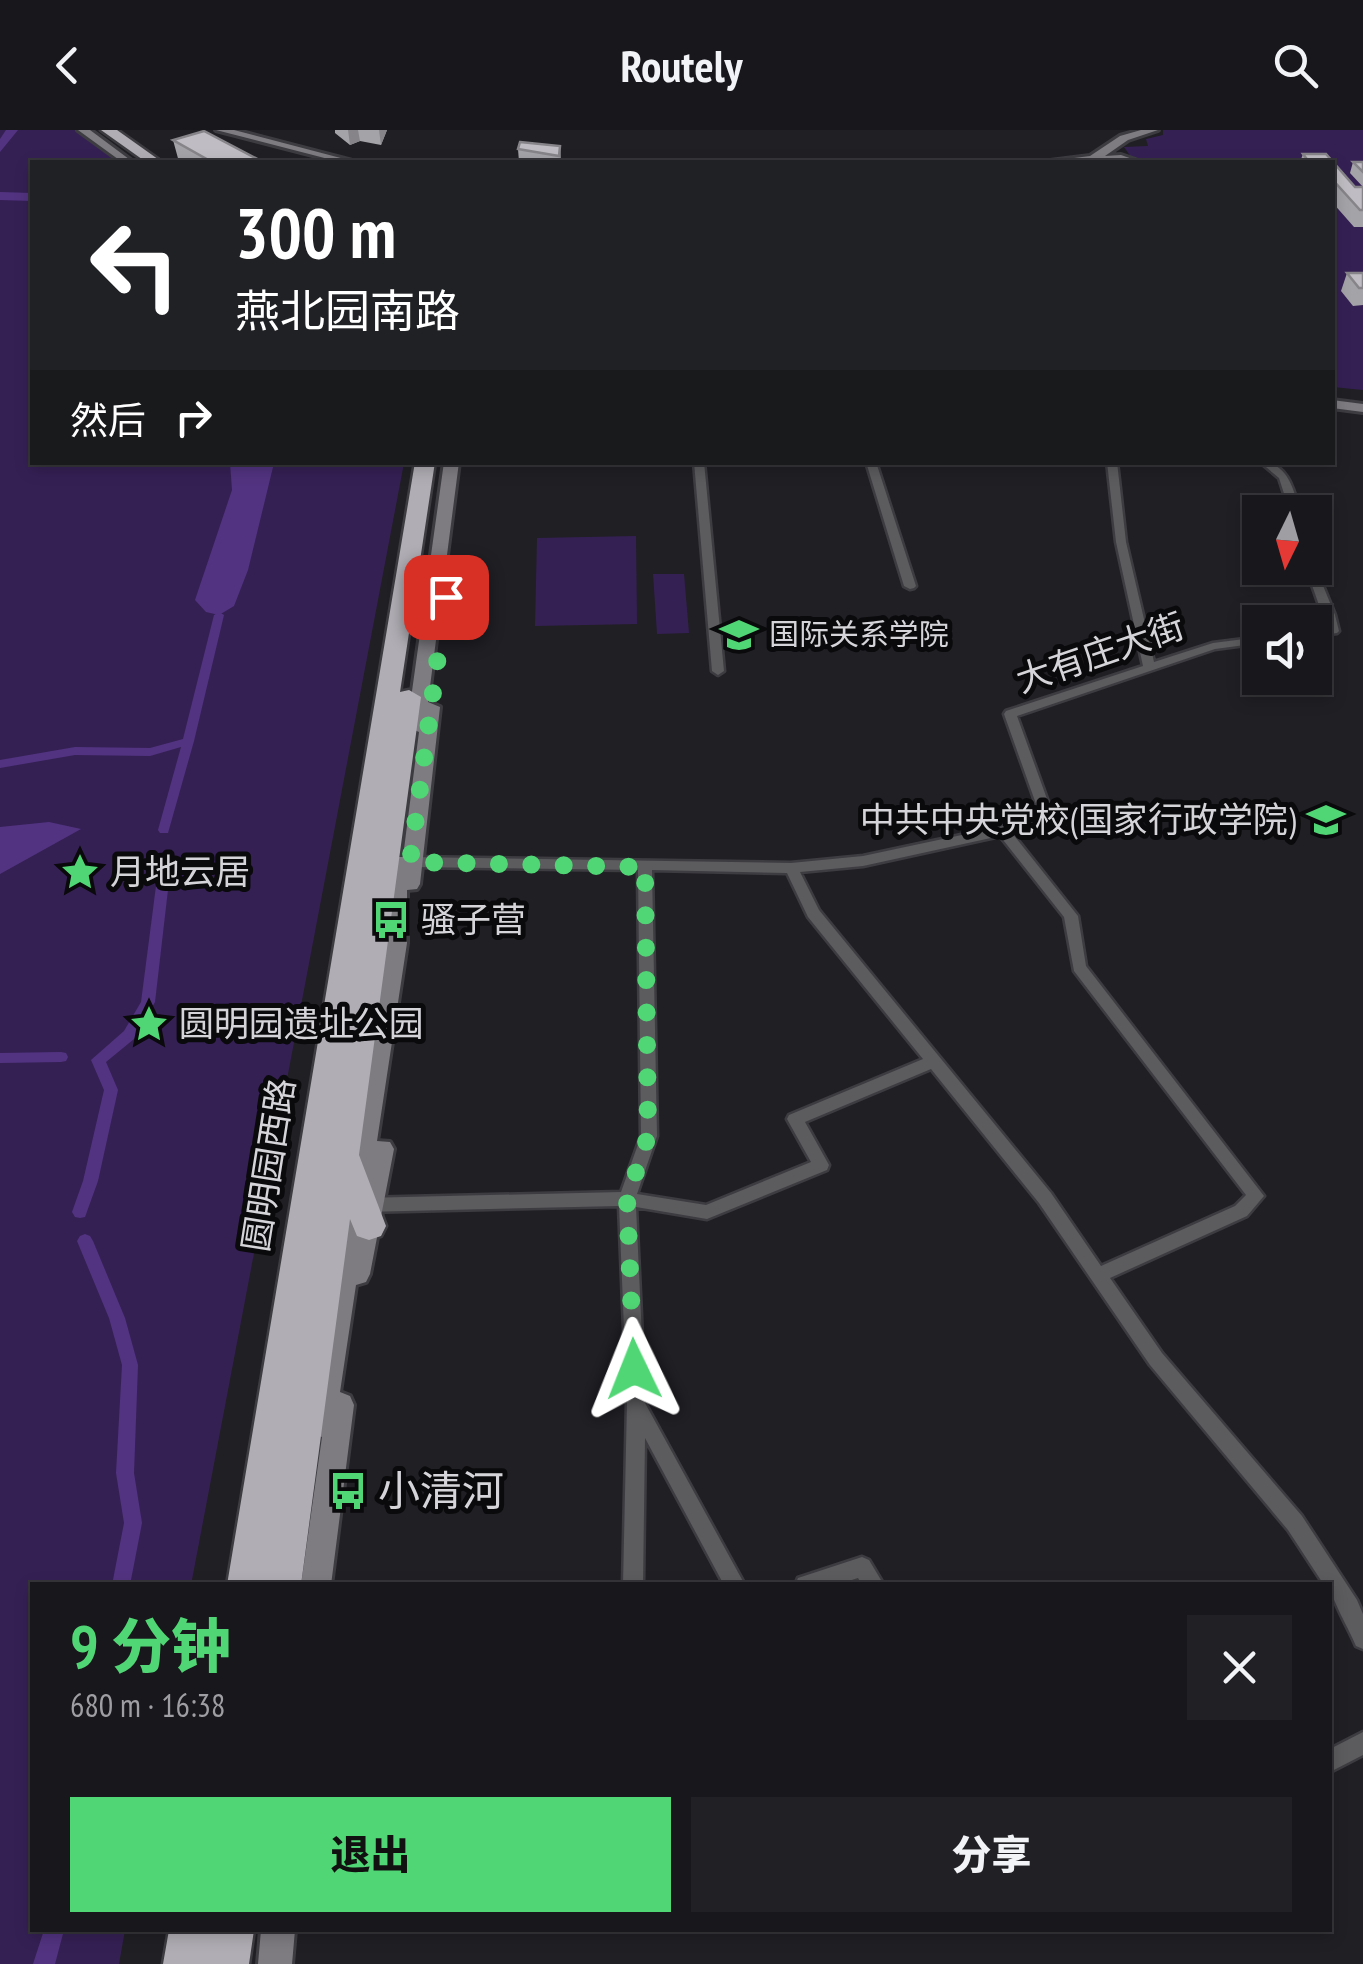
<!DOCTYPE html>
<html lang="zh">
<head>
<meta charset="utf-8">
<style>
	body { margin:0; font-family:"PT Sans Narrow","Noto Sans SC",sans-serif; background:#212024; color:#f1f3f6; height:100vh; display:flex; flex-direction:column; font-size:38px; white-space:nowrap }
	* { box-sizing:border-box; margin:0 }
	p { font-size:32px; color:#9f9fa3 }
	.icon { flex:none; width:55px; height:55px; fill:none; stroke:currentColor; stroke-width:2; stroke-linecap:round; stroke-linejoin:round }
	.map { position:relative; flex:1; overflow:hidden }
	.details { position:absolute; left:30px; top:1452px; width:1302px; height:350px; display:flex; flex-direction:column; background:#18171b; border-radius:0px; box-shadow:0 5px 15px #0003,0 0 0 2px #36363a }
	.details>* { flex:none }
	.top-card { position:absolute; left:30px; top:30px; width:1305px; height:305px; border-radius:0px; box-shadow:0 5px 15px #0003,0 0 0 2px #36363a; background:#202124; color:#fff; overflow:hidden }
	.needle { width:65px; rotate:185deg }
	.tools { position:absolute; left:1242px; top:365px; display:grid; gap:20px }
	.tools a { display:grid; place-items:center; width:90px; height:90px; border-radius:0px; background:#18171b; box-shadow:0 5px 15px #0003,0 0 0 2px #36363a; font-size:50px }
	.pin { position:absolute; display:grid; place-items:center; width:85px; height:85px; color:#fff; margin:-42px; border-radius:20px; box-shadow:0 5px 15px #0006 }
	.me { position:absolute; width:110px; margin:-55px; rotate:358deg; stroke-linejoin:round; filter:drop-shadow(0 0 8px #0008) }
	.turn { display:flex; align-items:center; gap:35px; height:210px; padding:0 40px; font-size:45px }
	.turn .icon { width:130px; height:130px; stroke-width:2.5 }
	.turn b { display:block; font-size:70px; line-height:85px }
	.then { display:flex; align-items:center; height:95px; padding:0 40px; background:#0003; gap:20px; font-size:38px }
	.round { display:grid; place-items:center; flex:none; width:105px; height:105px; border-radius:0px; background:#212024 }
	.headline { display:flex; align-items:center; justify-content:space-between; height:170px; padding:0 40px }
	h1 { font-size:60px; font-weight:800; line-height:75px; color:#50d674 }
	.action { display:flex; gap:20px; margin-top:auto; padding:20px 40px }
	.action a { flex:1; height:115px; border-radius:0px; background:#50d674; color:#111; font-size:40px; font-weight:800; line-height:115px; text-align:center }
	.action a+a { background:#212024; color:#f1f3f6 }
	header { display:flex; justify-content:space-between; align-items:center; height:130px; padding:0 40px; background:#18171b; font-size:45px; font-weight:800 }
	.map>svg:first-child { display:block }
	.green { fill:#352054 }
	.water { fill:#523381 }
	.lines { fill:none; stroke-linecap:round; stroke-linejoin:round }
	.canal { fill:#523381; fill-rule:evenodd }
	.river { fill:#523381; fill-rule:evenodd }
	.street-casing { stroke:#3d3c41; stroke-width:5 }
	.secondary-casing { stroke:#3d3c41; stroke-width:6 }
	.highway-casing { stroke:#3d3c41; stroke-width:5 }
	.street { fill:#5c5b5e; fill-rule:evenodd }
	.secondary { fill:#7e7c81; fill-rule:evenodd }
	.highway { fill:#b0aeb4; fill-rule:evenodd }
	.wall { fill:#a4a3a8 }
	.shaded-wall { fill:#868488 }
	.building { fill:#bfbdc3; stroke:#868488; stroke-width:2.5 }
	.route { stroke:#50d674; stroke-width:18; stroke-dasharray:0 32.4 }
	.labels { text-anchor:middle; stroke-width:10; stroke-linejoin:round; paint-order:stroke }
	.far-poi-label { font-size:30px; fill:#d5d4d8; stroke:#0a090b; text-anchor:start }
	.street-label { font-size:35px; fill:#d5d4d8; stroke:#0a090b }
	.poi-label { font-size:35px; fill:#d5d4d8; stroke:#0a090b; text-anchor:start }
	.near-poi-label { font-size:42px; fill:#d5d4d8; stroke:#0a090b; text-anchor:start }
</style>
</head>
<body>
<header><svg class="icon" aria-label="back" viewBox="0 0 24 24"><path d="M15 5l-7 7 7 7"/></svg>Routely<svg class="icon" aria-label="search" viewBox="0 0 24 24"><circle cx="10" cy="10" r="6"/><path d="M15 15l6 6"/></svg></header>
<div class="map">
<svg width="1363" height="1834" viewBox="0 0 1363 1834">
	<rect width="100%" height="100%" fill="#201f24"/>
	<!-- green -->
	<path class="green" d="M0,0H80L124,32H32V332L404,333L191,1455H32V1800H125L119,1834H0Z
		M1163,0H1363V260L1333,257L1332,32H1163L1131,27L1124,17L1148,16L1146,9L1163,5Z
		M636,406L637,494L535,496L537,408Z
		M653,444H684L689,503L657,504Z"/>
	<!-- water -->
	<path class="water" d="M230,333H274L248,440L234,476L219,485L206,482L195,470L232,360Z
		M49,692L81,699L0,744V697Z"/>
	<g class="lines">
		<!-- canal -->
		<path class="canal" d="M219,482L224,485L194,611L168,703H160L158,700L181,617L150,626L75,625L0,638V630L75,617L150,618L183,609L214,485Z
			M166,721L172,725L155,872L134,909L106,932L118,960L98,1051L85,1087L80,1088L75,1087L72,1082L83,1051L104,960L91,930L124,901L141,872L160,725Z
			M61,922L66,923L68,927L66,931L61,932L0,933V923Z
			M85,1104L90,1106L93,1111L125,1188L138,1235L134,1343L142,1393L130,1455H112L124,1393L116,1343L122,1235L109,1188L77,1111L80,1106Z
			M44,1800H64L55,1834H33Z"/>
		<!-- river -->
		<path class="river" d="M6,0H18L0,22V9Z
			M0,62L32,63V71L0,70Z"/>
		<!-- street casing -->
		<g class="street-casing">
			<path id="street" d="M694,332H704L724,541L718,545L712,541Z
				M866,332H876L916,456L914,458L910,459L904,456Z
				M1107,332H1117L1126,412L1154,532L1213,513L1260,507V513L1215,519L1017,586L1055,691L1053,694L1012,703L1078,786L1086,836L1264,1066L1247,1086L1110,1148L1162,1223L1302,1386L1357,1470L1363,1484V1519L1356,1516C1350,1501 1330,1467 1330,1455H1324L1288,1400L1150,1235L1039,1073L931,939L805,992L829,1035L827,1040L707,1089L636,1077L645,1273L745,1455H724L645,1308L643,1455H623L627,1273L619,1076L363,1082L357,1080L355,1075L357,1070L363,1068L621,1062L641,1006L638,740L410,737L403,732L410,727L791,733L863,726L1041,688L1004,584L1006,581L1143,536L1116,412ZM1000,706L1064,787L1074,841L1246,1065L1235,1076L1101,1136L1051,1063L819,780L800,742L863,736ZM652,740L787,743L808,787L923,929L789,985L787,989L811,1032L706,1075L637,1064L657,1006Z
				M1260,332C1288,332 1294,360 1300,382H1290L1279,348Z
				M1315,436L1335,485L1339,501L1337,503L1315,506V500L1327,498L1306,438Z
				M862,1427L869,1430L884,1455H862L858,1448L836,1455H795L798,1448Z
				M1363,1602V1625L1330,1642V1619Z"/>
		</g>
		<!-- secondary casing -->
		<g class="secondary-casing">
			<path id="secondary" d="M78,0H90L133,32H122Z
				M216,0H234L356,32H340Z
				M1141,0H1158L1128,10L1105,26L1121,25L1141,32H1042L1090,26L1120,6Z
				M1332,270L1363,274V282L1332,278Z
				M444,332H459L428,572L440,577L420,754L417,759L407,760V813L377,1011L390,1012L394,1019L370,1144L366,1152L356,1155L340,1262L350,1266L354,1275L331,1455H301L322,1307L312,1303L308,1294L385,813L387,732L390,727H403L419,602L407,597Z
				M261,1800H295L292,1834H258Z"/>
		</g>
		<!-- highway casing -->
		<g class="highway-casing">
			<path id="highway" d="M101,0H117L162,32H146Z
				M415,332H435L400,562L409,560L421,567L359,1025L386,1096L381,1106L369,1110L357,1106L350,1089L301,1455H227Z
				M169,1800H254L249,1834H163Z"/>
		</g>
		<!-- street -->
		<use href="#street" class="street"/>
		<!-- secondary -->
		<use href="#secondary" class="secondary"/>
		<!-- highway -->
		<use href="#highway" class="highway"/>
	</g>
	<!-- wall -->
	<path class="wall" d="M335,0H387L381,15L360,11L350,15L335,3Z
		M173,10L263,32H179Z
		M560,16L561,32H560L559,26L560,32H519L518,19Z
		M1303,24H1326L1355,57H1363V97H1354L1332,72V32H1300Z
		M1353,32H1363V57L1350,43Z
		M1347,143H1363V175L1353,176L1341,161Z"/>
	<!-- shaded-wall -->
	<path class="shaded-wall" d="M348,0H358L360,11L350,15Z
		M379,0H387L381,15Z"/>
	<!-- building -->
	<path class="building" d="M204,1L263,32H212L173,10Z
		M520,12L560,16L559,26L518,19Z
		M1303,24H1326L1355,57H1363V80H1360L1332,49V32H1309Z
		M1353,32H1363V42Z
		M1347,143H1363V158H1359Z"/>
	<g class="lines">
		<!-- route -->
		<path class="route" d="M446,467L410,732L645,737L648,1006L627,1069L634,1239"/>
	</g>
	<!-- icons -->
	<defs>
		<g id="university-bare" transform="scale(3)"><path d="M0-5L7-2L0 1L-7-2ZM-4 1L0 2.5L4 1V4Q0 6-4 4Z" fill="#50d674" stroke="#0a090b" stroke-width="2.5" paint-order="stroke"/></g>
		<g id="sight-bare" transform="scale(3)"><path d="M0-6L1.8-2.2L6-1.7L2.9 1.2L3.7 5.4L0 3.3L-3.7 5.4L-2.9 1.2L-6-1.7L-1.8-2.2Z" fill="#50d674" stroke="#0a090b" stroke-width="2.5" paint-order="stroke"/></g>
		<g id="bus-bare" transform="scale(3)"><path d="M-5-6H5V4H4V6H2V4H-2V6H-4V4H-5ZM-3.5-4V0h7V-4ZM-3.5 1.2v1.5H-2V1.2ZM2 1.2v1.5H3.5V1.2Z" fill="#50d674" stroke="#0a090b" stroke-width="2.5" paint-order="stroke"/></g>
	</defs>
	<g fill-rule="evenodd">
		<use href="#university-bare" x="739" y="505"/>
		<use href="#university-bare" x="1326" y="690"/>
		<use href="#sight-bare" x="80" y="742"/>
		<use href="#bus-bare" x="391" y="790"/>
		<use href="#sight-bare" x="149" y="894"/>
		<use href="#bus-bare" x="348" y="1361"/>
	</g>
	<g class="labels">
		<!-- far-poi labels -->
		<g class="far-poi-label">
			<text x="769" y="515">国际关系学院</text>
		</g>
		<!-- street labels -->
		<g class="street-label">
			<text transform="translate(1100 523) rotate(-19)" y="12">大有庄大街</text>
			<text transform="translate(269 1035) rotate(-81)" y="12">圆明园西路</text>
		</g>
		<!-- poi labels -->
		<g class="poi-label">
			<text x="1296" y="702" text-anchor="end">中共中央党校(国家行政学院)</text>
			<text x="110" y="754">月地云居</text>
			<text x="421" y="802">骚子营</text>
			<text x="179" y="906">圆明园遗址公园</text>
		</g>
		<!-- near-poi labels -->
		<g class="near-poi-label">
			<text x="378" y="1376">小清河</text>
		</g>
	</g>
</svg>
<div class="tools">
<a><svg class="needle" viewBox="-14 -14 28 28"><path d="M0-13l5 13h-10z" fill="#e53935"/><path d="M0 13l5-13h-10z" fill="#9f9fa3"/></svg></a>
<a><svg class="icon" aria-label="sound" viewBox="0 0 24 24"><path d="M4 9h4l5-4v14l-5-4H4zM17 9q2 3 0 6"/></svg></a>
</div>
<div class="pin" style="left:446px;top:467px;background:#d93025"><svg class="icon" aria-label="arrive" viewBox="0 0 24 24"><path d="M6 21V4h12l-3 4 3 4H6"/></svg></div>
<svg class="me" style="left:634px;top:1239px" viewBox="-20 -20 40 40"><path d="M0-17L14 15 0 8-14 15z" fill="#50d674" stroke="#fff" stroke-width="4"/></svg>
<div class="top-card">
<div class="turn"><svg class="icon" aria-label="left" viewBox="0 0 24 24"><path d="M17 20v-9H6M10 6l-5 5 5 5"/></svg><div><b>300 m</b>燕北园南路</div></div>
<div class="then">然后<svg class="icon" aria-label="right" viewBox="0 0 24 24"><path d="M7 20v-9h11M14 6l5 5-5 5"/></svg></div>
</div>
<section class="details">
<div class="headline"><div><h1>9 分钟</h1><p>680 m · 16:38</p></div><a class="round"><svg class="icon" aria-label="close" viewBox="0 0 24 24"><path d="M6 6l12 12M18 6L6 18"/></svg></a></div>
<div class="action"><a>退出</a><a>分享</a></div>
</section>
</div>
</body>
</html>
